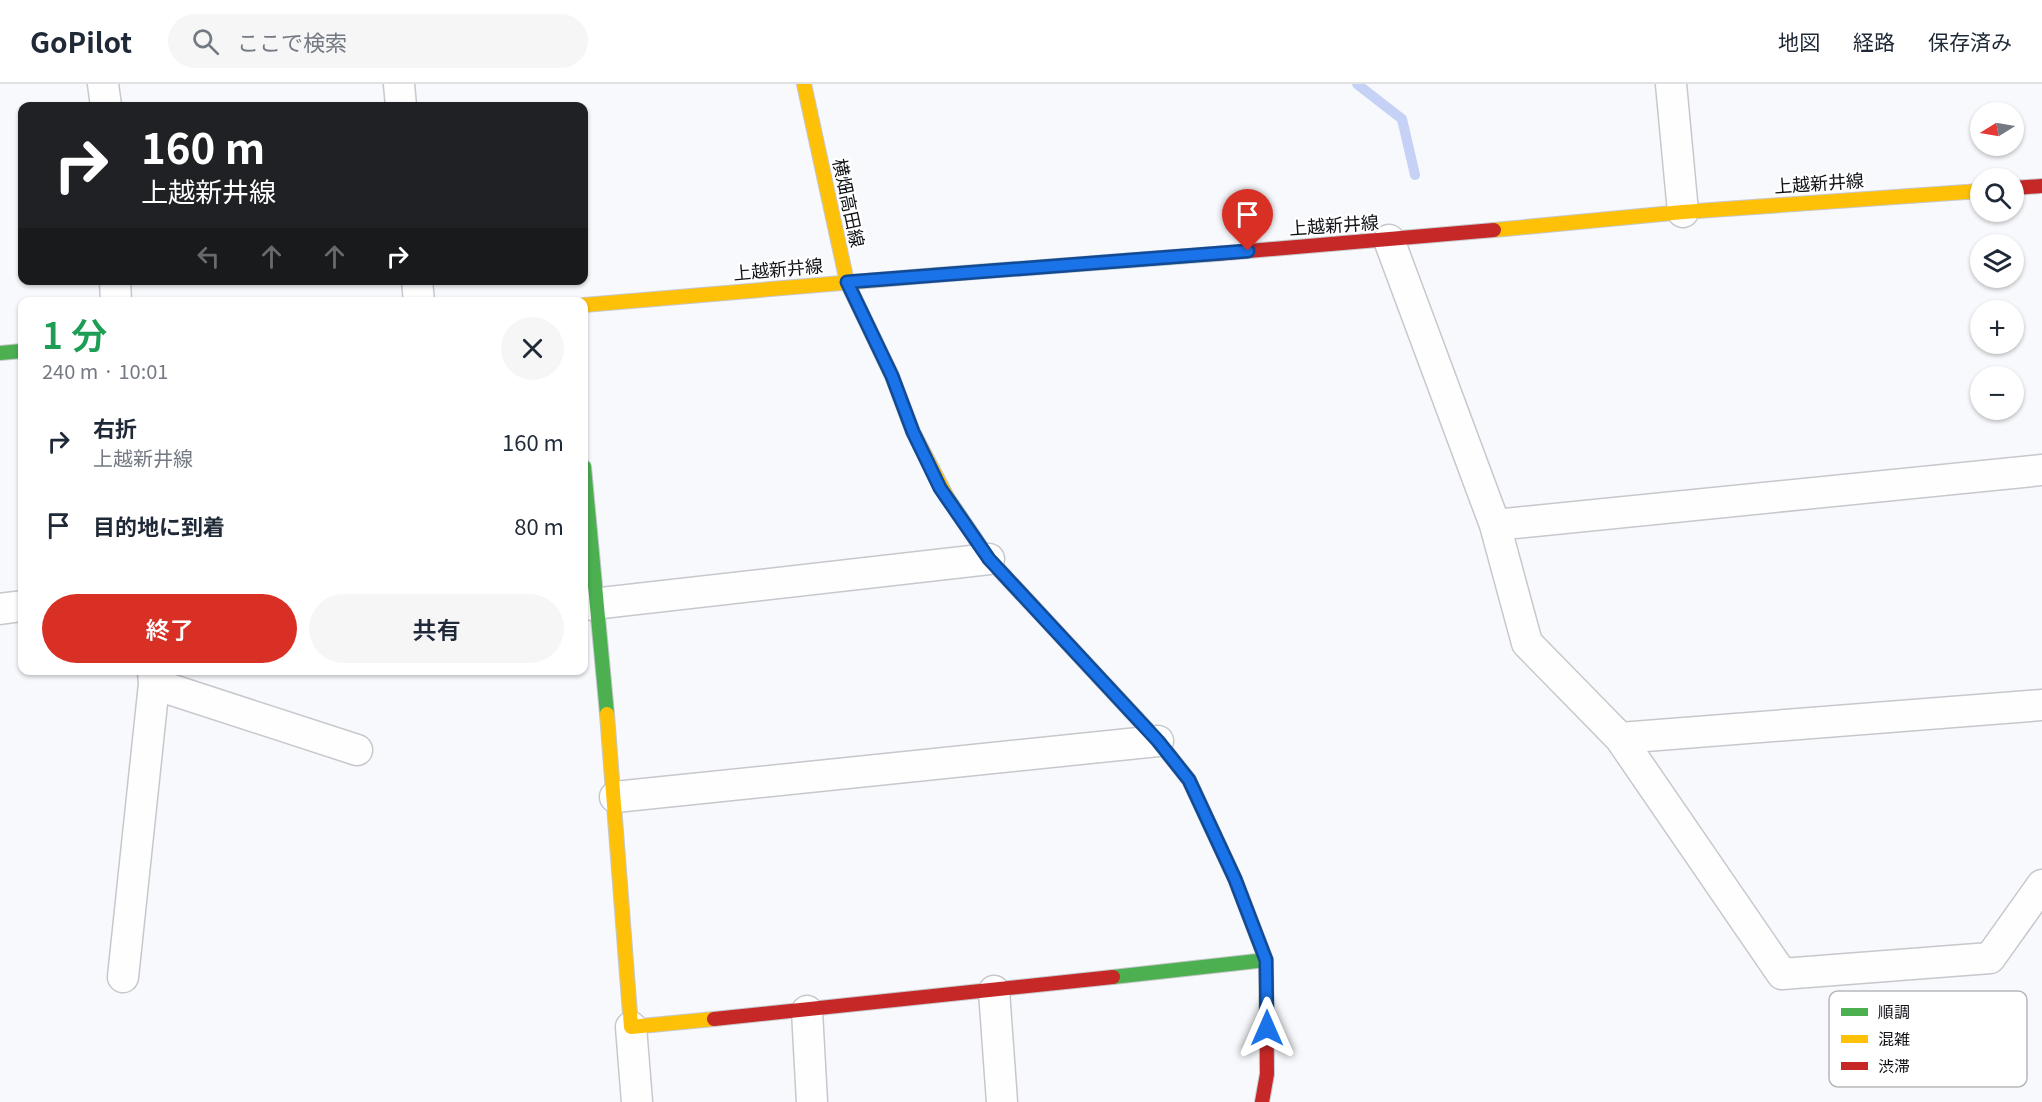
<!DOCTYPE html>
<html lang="ja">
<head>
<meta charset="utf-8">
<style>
	body { margin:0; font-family:Georgia,"Noto Sans JP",serif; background:#f6f6f7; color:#1f2937; height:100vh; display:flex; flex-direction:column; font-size:22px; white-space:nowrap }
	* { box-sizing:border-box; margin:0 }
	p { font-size:20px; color:#747a83 }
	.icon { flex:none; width:33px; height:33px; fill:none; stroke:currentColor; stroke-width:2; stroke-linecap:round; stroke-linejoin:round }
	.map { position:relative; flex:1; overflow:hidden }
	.details { position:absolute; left:18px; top:213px; width:570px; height:378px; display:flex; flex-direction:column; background:#fff; border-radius:12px; box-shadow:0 2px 4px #0004 }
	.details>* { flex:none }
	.hud { position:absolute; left:18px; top:18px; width:570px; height:183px; border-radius:12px; box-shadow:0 2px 4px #0004; background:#202124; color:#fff; overflow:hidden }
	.needle { width:39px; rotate:259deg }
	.tools { position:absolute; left:1970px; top:18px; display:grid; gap:12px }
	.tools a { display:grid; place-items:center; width:54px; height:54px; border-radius:50%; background:#fff; box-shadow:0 2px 4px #0004; font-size:30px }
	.pin { position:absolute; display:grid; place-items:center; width:51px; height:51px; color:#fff; margin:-62px -26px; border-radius:50% 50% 50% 0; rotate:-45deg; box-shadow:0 0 6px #0007 }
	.pin .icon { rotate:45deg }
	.me { position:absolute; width:66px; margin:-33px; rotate:0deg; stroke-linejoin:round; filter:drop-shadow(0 0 4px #0008) }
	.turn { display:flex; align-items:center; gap:21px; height:126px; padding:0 24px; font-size:27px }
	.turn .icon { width:78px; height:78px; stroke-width:2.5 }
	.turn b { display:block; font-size:42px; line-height:51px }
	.lanes { display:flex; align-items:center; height:57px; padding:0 24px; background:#0003; justify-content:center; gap:30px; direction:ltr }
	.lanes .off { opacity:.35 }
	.round { display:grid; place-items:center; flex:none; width:63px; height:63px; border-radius:32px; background:#f6f6f7 }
	.head { display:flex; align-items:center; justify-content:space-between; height:102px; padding:0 24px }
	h1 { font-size:36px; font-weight:600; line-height:45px; color:#1e9e55 }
	.action { display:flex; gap:12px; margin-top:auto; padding:12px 24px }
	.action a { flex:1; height:69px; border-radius:36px; background:#d93025; color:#fff; font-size:24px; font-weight:600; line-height:69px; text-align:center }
	.action a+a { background:#f6f6f7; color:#1f2937 }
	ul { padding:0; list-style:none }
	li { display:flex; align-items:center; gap:18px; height:84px; padding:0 24px }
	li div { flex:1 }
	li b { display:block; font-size:22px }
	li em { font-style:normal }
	header { display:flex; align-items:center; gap:36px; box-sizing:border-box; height:84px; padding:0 30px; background:#fff; border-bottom:2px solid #e0e1e3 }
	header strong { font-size:28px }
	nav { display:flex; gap:33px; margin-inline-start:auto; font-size:21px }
	.search { width:420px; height:54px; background:#f6f6f7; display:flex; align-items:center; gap:15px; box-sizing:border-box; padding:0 21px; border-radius:33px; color:#747a83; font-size:22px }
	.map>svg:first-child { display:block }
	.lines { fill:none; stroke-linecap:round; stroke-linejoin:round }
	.stream { stroke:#c6d2f5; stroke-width:10 }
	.street-casing { stroke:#c6c8cc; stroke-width:33 }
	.fast-casing { stroke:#c6c8cc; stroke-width:16 }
	.slow-casing { stroke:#c6c8cc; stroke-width:16 }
	.jam-casing { stroke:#c6c8cc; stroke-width:16 }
	.street { stroke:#fefeff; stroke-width:30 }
	.fast { stroke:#4caf50; stroke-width:14 }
	.slow { stroke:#ffc107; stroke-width:14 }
	.jam { stroke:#c62828; stroke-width:14 }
	.route-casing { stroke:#114b97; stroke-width:15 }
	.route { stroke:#1a73e8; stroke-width:10 }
	.labels { text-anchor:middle; stroke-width:4.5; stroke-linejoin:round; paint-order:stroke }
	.street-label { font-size:18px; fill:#101217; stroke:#fff }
	.key { fill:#fff; stroke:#b7b8b9; stroke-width:1.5 }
	.key-label { font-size:16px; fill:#101217 }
</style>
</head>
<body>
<header>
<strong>GoPilot</strong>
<div class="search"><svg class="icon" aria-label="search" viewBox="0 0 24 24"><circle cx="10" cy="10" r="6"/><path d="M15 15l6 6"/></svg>ここで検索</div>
<nav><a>地図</a><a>経路</a><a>保存済み</a></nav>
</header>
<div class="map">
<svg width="2042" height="1018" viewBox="0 0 2042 1018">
	<rect width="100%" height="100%" fill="#f8f9fc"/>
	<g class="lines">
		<!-- stream -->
		<path class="stream" d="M1357,0L1402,35L1415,91"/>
		<!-- street casing -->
		<g class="street-casing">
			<path id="street" d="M103,0L106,22
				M399,0L401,22
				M1671,0L1683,128
				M1389,156L1495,441L1527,559L1620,654L1782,890L1990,874L2042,801
				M115,196L116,218
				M417,196L419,218
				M1495,441L2042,386
				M584,521L989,475
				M0,525L22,522
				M154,600L357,666
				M1620,654L2042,621
				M615,713L1158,657
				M123,893L154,600L153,586
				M994,907L1002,1018
				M807,927L812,1018
				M631,943L637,1018"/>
		</g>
		<!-- fast casing -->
		<g class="fast-casing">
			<path id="fast" d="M936,191L1214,170
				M0,269L22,267
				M584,383L607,630
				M947,413L989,475L1158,657L1189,696L1209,739
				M1113,893L1266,876"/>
		</g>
		<!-- slow casing -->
		<g class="slow-casing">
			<path id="slow" d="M804,0L847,198L892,292L913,348L947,413
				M1494,146L1683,128L1980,107
				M584,221L936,191
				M607,630L631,943L714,935"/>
		</g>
		<!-- jam casing -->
		<g class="jam-casing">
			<path id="jam" d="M2013,104L2042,102
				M1214,170L1494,146
				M1209,739L1235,795L1266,876L1267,990L1262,1018
				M714,935L1113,893"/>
		</g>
		<!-- street -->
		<use href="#street" class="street"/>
		<!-- fast -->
		<use href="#fast" class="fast"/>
		<!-- slow -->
		<use href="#slow" class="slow"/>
		<!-- jam -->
		<use href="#jam" class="jam"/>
	</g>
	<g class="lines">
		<!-- route casing -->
		<g class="route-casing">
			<path id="route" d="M1248,167L847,198L892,292L913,348L940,404L989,475L1158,657L1189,696L1235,795L1266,876L1267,944"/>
		</g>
		<!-- route -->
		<use href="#route" class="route"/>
	</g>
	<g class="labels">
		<!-- street labels -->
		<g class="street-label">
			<text transform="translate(1819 100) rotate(-4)" y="6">上越新井線</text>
			<text transform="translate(848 119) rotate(78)" y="6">横畑高田線</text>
			<text transform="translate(1334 142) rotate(-4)" y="6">上越新井線</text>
			<text transform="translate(778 186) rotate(-5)" y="6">上越新井線</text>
		</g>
	</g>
	<!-- legend -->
	<rect x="1829" y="907" width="198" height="96" rx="9" class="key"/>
	<rect x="1841" y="924" width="27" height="8" fill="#4caf50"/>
	<rect x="1841" y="951" width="27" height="8" fill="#ffc107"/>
	<rect x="1841" y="978" width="27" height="8" fill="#c62828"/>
	<g class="key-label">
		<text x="1878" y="934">順調</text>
		<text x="1878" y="961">混雑</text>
		<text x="1878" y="988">渋滞</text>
	</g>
</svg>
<div class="tools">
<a><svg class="needle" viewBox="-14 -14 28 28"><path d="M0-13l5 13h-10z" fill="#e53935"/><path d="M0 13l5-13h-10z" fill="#747a83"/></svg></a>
<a><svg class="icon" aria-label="search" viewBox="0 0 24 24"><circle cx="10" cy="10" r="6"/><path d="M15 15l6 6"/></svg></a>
<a><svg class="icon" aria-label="layers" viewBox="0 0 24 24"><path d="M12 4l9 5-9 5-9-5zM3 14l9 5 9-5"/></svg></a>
<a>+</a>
<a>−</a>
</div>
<div class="pin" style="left:1248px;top:167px;background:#d93025"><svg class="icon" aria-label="arrive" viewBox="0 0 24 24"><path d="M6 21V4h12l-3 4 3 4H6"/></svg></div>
<svg class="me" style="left:1267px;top:944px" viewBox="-20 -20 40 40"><path d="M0-17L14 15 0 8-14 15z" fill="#1a73e8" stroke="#fff" stroke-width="4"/></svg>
<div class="hud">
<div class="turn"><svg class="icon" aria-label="right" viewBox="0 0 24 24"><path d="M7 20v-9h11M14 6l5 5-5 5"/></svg><div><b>160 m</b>上越新井線</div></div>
<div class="lanes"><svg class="icon off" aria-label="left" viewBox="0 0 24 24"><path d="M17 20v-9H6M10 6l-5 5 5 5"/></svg><svg class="icon off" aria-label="ahead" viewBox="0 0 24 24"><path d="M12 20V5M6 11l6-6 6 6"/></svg><svg class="icon off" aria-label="ahead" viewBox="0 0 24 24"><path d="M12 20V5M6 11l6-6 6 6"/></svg><svg class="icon" aria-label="right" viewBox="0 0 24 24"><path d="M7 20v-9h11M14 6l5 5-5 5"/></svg></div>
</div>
<section class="details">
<div class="head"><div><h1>1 分</h1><p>240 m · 10:01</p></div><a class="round"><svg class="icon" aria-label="close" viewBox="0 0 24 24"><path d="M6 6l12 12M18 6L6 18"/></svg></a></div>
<ul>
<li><svg class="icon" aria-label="right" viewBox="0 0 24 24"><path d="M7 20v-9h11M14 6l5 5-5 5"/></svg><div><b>右折</b><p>上越新井線</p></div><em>160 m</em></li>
<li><svg class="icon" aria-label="arrive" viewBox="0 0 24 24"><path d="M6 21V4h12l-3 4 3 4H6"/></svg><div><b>目的地に到着</b></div><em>80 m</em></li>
</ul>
<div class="action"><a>終了</a><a>共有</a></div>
</section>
</div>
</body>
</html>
